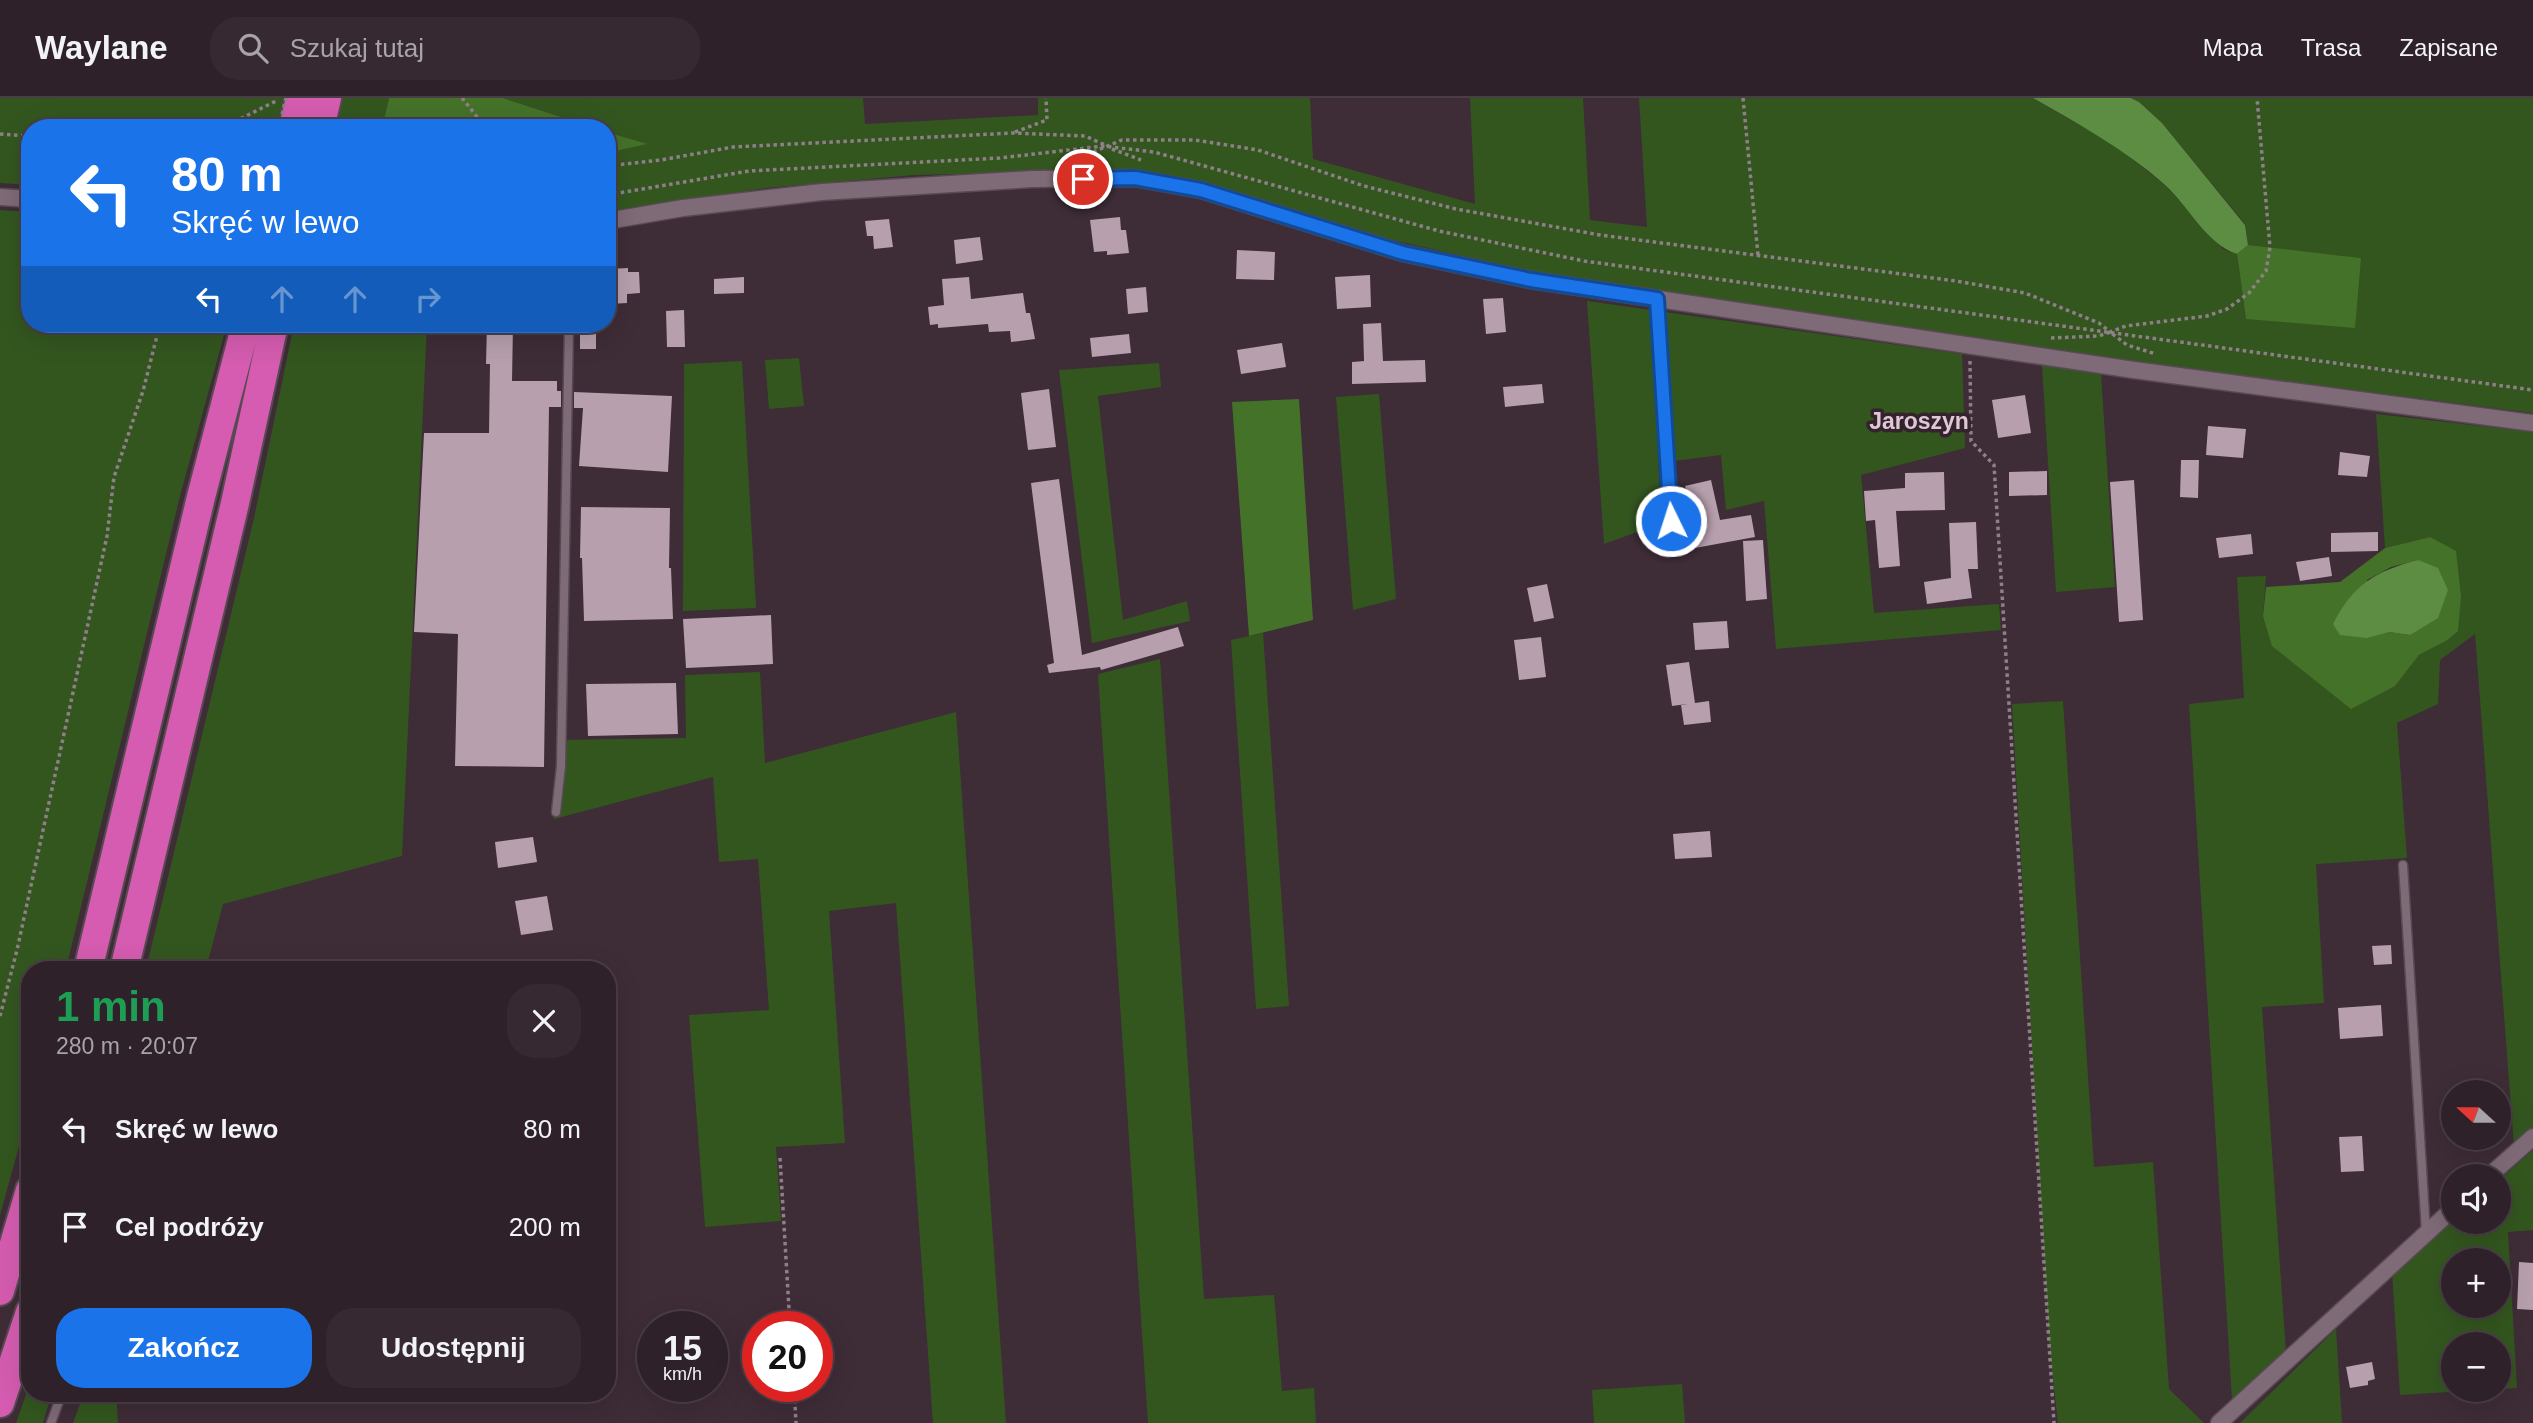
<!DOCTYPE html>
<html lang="pl">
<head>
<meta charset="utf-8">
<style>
	body { margin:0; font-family:Helvetica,sans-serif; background:#362931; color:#f1f3f6; height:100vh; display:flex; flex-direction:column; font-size:26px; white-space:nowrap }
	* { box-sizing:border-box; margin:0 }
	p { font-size:23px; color:#a7a3a8 }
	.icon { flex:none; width:38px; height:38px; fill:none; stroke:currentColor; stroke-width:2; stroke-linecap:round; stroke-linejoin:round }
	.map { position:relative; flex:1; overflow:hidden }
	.side { position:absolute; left:21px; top:863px; width:595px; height:441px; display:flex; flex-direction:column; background:#2e2129; border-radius:28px; box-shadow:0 7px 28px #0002,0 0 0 2px #493e46 }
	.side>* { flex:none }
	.hud { position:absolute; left:21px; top:21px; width:595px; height:214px; border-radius:28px; box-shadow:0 7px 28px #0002,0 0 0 2px #493e46; background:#1a73e8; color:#fff; overflow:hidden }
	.needle { width:46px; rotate:291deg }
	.buttons { position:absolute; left:2441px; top:982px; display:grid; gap:14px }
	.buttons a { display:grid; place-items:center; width:70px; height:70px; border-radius:50%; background:#2e2129; box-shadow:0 7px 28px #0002,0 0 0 2px #493e46; font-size:35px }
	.speed { position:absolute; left:637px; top:1213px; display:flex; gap:14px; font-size:35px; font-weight:700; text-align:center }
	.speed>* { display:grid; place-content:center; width:91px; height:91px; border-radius:50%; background:#2e2129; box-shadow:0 7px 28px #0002,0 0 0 2px #493e46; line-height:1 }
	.speed small { font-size:18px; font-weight:400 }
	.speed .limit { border:10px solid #d22; background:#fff; color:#111 }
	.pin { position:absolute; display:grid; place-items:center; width:60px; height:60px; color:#fff; margin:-30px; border:4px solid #fff; border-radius:50%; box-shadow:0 2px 7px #0007 }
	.me { position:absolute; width:77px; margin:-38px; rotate:356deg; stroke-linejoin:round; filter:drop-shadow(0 0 5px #0008) }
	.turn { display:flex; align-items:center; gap:24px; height:147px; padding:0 35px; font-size:32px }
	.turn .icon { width:91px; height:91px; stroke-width:2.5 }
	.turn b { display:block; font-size:49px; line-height:60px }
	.lanes { display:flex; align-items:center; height:66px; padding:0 35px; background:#0003; justify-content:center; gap:35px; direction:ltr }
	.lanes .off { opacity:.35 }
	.round { display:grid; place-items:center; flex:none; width:74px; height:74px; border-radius:28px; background:#362931 }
	.summary { display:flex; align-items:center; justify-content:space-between; height:119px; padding:0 35px }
	h1 { font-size:42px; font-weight:800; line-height:52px; color:#1e9e55 }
	.primary-button { display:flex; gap:14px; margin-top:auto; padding:14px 35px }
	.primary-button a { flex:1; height:80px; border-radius:28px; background:#1a73e8; color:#fff; font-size:28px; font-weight:800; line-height:80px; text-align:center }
	.primary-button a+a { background:#362931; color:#f1f3f6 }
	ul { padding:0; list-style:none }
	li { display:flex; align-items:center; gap:21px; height:98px; padding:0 35px }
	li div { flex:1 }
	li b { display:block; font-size:26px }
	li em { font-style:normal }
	header { display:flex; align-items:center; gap:42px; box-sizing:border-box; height:98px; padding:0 35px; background:#2e2129; border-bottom:2px solid #493e46 }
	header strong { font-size:33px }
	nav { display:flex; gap:38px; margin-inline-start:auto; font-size:24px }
	.search { width:490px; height:63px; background:#362931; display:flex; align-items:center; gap:18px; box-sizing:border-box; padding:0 24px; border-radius:28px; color:#a7a3a8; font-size:26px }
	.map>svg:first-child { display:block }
	.green { fill:#33561f; fill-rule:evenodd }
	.forest { fill:#447229; fill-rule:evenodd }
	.water { fill:#5d8c43 }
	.building { fill:#b79fad }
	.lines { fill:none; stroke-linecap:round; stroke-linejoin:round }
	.lane-casing { stroke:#584953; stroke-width:11 }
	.street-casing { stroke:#584953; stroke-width:19 }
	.highway-casing { stroke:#584953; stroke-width:32 }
	.path { stroke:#8e7f88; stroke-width:3.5; stroke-dasharray:3.5 3.5; stroke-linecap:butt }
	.lane { stroke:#7f6a77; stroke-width:8 }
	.street { stroke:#7f6a77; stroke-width:16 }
	.highway { stroke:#d55cb0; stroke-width:28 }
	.path-bridge { stroke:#8e7f88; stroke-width:3.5; stroke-dasharray:3.5 3.5; stroke-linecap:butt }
	.route-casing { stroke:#114b97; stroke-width:18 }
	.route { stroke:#1a73e8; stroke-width:12 }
	.labels { text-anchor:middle; stroke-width:7; stroke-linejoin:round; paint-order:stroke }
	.quarter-label { font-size:23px; font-weight:bold; fill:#dfc7d6; stroke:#34222d }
</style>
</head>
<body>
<header>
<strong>Waylane</strong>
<div class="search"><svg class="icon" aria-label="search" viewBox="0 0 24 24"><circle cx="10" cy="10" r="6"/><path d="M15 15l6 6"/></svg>Szukaj tutaj</div>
<nav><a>Mapa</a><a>Trasa</a><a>Zapisane</a></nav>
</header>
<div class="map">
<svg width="2533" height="1325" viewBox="0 0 2533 1325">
	<rect width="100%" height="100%" fill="#3e2c37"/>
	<!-- green -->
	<path class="green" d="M0,0H389L382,30H30V87L0,85Z
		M503,0H863L865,26L1038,17V0H1310L1313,61L1475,106L1470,0H1583L1590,122L1647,129L1639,0H2033L2116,48L2166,88L2223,151L2237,156L2246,221L2360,160L2248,147L2245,126L2162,25L2139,4L2131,0H2533V315L2175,269L1534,174L1366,136L1218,90L1162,76L1126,72L915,77L765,90L607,114V55L645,46L607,34V30H595Z
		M0,112L30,114V226H227L180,398L66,871L30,872V1009L0,1117Z
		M1587,203L1962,256L1965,350L1861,377L1874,515L1999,506L2001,532L1776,551L1764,403L1726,412L1721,357L1658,365L1662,425L1604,446Z
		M294,226H325L336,230L338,226H427L402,758L223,806L206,871H146L254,420Z
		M799,260L804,308L769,311L765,262Z
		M742,263L756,510L683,513L684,266Z
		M1159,265L1161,289L1098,298L1123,522L1187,503L1190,523L1092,545L1059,272Z
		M2042,267L2101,276L2115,489L2056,494Z
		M1379,296L1396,501L1353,512L1336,299Z
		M2376,316L2533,334V1030L2514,1048L2475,536L2440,562L2438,606L2397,625L2407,760L2316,766L2324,905L2262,909L2286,1255L2232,1302L2189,606L2244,600L2237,479L2266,478L2263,518L2395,588L2419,557L2446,543L2430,439L2385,450Z
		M1263,535L1289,908L1256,911L1231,542Z
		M1160,561L1204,1201L1274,1197L1282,1293L1314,1290L1316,1325H1148L1098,576Z
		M760,574L765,665L956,614L1006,1325H933L896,805L829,813L845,1045L776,1049L781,1123L705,1129L689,917L769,912L758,761L719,764L713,679L554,721L558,642L686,640L685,577Z
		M2063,603L2094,1069L2153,1064L2169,1291L2204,1325H2058L2049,1244L2012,606Z
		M2533,1052V1132L2508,1134L2517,1290L2400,1297L2392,1174L2453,1121L2454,1124H2499V1082ZM2454,1162H2499V1208H2454ZM2454,1246H2499V1292H2454Z
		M2336,1231L2342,1325H2240Z
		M30,1285V1295H52L43,1325H16Z
		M1682,1286L1685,1325H1594L1592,1292Z
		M84,1295H116L118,1325H73Z"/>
	<!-- forest -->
	<path class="forest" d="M389,0H503L595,30H382Z
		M607,34L647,46L607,55Z
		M2248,147L2361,160L2355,230L2246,221L2237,156Z
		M1299,301L1313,522L1249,538L1232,304Z
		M2430,439L2456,453L2461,498L2458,533L2446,543L2419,557L2395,588L2351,611L2272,548L2263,518L2266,489L2340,484L2385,450ZM2418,462L2410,537L2389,534L2367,482L2391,469Z"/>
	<!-- water -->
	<path class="water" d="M2033,0H2131L2139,4L2162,25L2245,127L2248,147L2237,156C2206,146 2188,107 2164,86C2124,51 2079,26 2033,0Z
		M2418,462L2438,470L2448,492L2438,520L2410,537L2389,534L2367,540L2340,537L2333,526C2353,487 2375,473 2418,462Z"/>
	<!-- building -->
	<path class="building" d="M1120,119L1121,132H1126L1129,155L1107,157V153L1094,154L1090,122Z
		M889,121L893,149L874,151L873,138H867L865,123Z
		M980,139L983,162L956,166L954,142Z
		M1237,152L1275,154L1274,182L1236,181Z
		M628,170V174H639L640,195L627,196V205L610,206L608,171Z
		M1370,177L1371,209L1337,211L1335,179Z
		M744,179V195L714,196V181Z
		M969,179L971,201L1023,195L1026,215H1030L1035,241L1011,244L1010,233L989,234L988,226L938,230V226L930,227L928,209L944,207L942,181Z
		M1146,189L1148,214L1128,216L1126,191Z
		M1503,200L1506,234L1486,236L1483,201Z
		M684,212L685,249H667L666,213Z
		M1381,225L1383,263L1425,262L1426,284L1352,286V264L1364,263L1363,226Z
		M487,226H513L512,283H557V293H561V309H549L544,669L455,668L458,536L414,534L424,335H489L490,266H486Z
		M580,226H596V251H580Z
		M1129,236L1131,255L1092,259L1090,240Z
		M1282,245L1286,269L1241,276L1237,252Z
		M1542,286L1544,305L1505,309L1503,289Z
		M1049,291L1056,349L1028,352L1021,295Z
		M574,294L672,298L668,374L579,368L583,310H574Z
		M2025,297L2031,335L1998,340L1992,302Z
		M2208,328L2246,331L2243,360L2206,357Z
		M2340,354L2370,358L2367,379L2338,377Z
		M2181,362H2199L2198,400L2180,399Z
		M2047,373V397L2009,398V374Z
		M1944,374L1945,412L1896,413L1900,468L1879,470L1875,422L1866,423L1864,393L1905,390V375Z
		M1059,381L1082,557L1178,529L1184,548L1101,572L1100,569L1049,575L1047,567L1054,565L1031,385Z
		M1711,382L1720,422L1751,417L1755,439L1695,450L1691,427H1694L1685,388Z
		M2134,382L2143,522L2119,524L2110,384Z
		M581,409L670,410L669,470H671L673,521L584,523L582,460H580Z
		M1976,424L1978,471H1968L1972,500L1927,506L1924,484L1951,480L1949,425Z
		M2378,434V453L2331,454V435Z
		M2251,436L2253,456L2219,460L2216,440Z
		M1763,442L1767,501L1746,503L1743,443Z
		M2329,459L2332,478L2300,483L2296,464Z
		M1547,486L1554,520L1534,524L1527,490Z
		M771,517L773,566L686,570L683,521Z
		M1727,523L1729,550L1695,552L1693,525Z
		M1541,539L1546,579L1519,582L1514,542Z
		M1689,564L1695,605L1709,603L1711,624L1684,627L1681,607L1687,606L1672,608L1666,567Z
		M676,585L678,636L588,638L586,586Z
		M1710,733L1712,759L1675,761L1673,736Z
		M533,739L537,764L498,770L495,744Z
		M547,798L553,832L521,837L515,803Z
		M2391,847L2392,866L2374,867L2372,848Z
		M2381,907L2383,938L2340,941L2338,910Z
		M2362,1038L2364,1073L2341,1074L2339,1039Z
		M2519,1164L2533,1165V1212L2517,1211Z
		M2372,1264L2375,1281L2368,1283V1287L2350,1290L2346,1269Z"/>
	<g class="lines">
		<!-- lane casing -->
		<g class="lane-casing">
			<path id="lane" d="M1657,201L1671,423
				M556,714L561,668L569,226
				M2403,767L2426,1134
				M51,1325L62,1295"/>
		</g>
		<!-- street casing -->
		<g class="street-casing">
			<path id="street" d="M0,99L30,101
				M607,123L683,110L822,94L1032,81L1135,80L1201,92L1403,155L1531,182L2134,272L2533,325
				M2489,1078L2533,1039
				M2219,1325L2454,1110"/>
		</g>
		<!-- highway casing -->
		<g class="highway-casing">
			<path id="highway" d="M293,30L300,0
				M320,30L327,0
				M88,872L201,399L246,226
				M124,872L235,405L274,226
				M0,1193L30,1092
				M0,1305L30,1214"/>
		</g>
		<!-- path -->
		<path class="path" d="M462,0L486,30
			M1743,0L1758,157
			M222,30L276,3
			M1015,34L1047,22L1046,0
			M0,36L30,38
			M1112,51L1141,62
			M1074,62L1122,42H1195L1258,52L1364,88L1456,111L1600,137L1956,183L2025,195L2099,225L2110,234L2126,228L2207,218L2227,211L2249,195L2266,173L2270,149L2257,0
			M607,68L661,62L733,49L1013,35L1085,38L1105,47
			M607,97L749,73L1000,60L1103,48L1154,54L1439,133L1584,163L2533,292
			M2051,240L2099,238L2110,234L2127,247L2156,256
			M1970,263L1971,343L1994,367L2054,1325
			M0,918L17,852L107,438L114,379L143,293L160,226
			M780,1060L790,1228
			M794,1288L796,1325"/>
		<!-- lane -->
		<use href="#lane" class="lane"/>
		<!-- street -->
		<use href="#street" class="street"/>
		<!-- highway -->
		<use href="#highway" class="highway"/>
		<!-- path-bridge -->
		<path class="path-bridge" d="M279,30L286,0"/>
	</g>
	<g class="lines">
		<!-- route casing -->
		<g class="route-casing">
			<path id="route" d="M1083,81L1135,80L1201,92L1403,155L1531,182L1657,201L1671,423"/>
		</g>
		<!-- route -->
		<use href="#route" class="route"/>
	</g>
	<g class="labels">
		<!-- quarter labels -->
		<g class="quarter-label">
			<text x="1919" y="331">Jaroszyn</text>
		</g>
	</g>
</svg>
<div class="buttons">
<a><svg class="needle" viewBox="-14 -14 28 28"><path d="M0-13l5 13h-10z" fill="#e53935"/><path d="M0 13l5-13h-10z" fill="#a7a3a8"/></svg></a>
<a><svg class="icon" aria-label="sound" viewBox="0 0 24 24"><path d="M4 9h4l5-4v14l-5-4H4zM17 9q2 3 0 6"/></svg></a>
<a>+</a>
<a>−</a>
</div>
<div class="speed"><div>15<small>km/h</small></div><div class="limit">20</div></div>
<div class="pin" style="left:1083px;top:81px;background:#d93025"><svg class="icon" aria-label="arrive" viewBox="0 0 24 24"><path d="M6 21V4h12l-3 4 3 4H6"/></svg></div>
<svg class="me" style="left:1671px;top:423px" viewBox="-20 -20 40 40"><circle r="17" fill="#1a73e8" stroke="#fff" stroke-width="3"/><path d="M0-11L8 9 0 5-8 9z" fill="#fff"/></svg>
<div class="hud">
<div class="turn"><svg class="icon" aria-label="left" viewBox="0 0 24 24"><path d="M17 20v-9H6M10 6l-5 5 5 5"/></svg><div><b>80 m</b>Skręć w lewo</div></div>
<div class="lanes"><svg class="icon" aria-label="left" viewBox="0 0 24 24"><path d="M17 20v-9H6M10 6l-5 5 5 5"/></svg><svg class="icon off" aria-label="ahead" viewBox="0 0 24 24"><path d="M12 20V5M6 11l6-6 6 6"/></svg><svg class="icon off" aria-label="ahead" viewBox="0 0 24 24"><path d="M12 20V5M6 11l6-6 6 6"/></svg><svg class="icon off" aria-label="right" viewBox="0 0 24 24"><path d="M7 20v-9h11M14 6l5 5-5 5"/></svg></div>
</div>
<section class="side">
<div class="summary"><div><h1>1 min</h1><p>280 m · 20:07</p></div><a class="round"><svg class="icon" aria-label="close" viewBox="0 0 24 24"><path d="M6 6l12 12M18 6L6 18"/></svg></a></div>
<ul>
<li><svg class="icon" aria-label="left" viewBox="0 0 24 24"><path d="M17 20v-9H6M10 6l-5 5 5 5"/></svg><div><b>Skręć w lewo</b></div><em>80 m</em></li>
<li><svg class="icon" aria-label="arrive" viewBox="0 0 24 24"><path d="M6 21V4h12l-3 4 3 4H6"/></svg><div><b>Cel podróży</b></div><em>200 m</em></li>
</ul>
<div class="primary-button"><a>Zakończ</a><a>Udostępnij</a></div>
</section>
</div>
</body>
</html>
